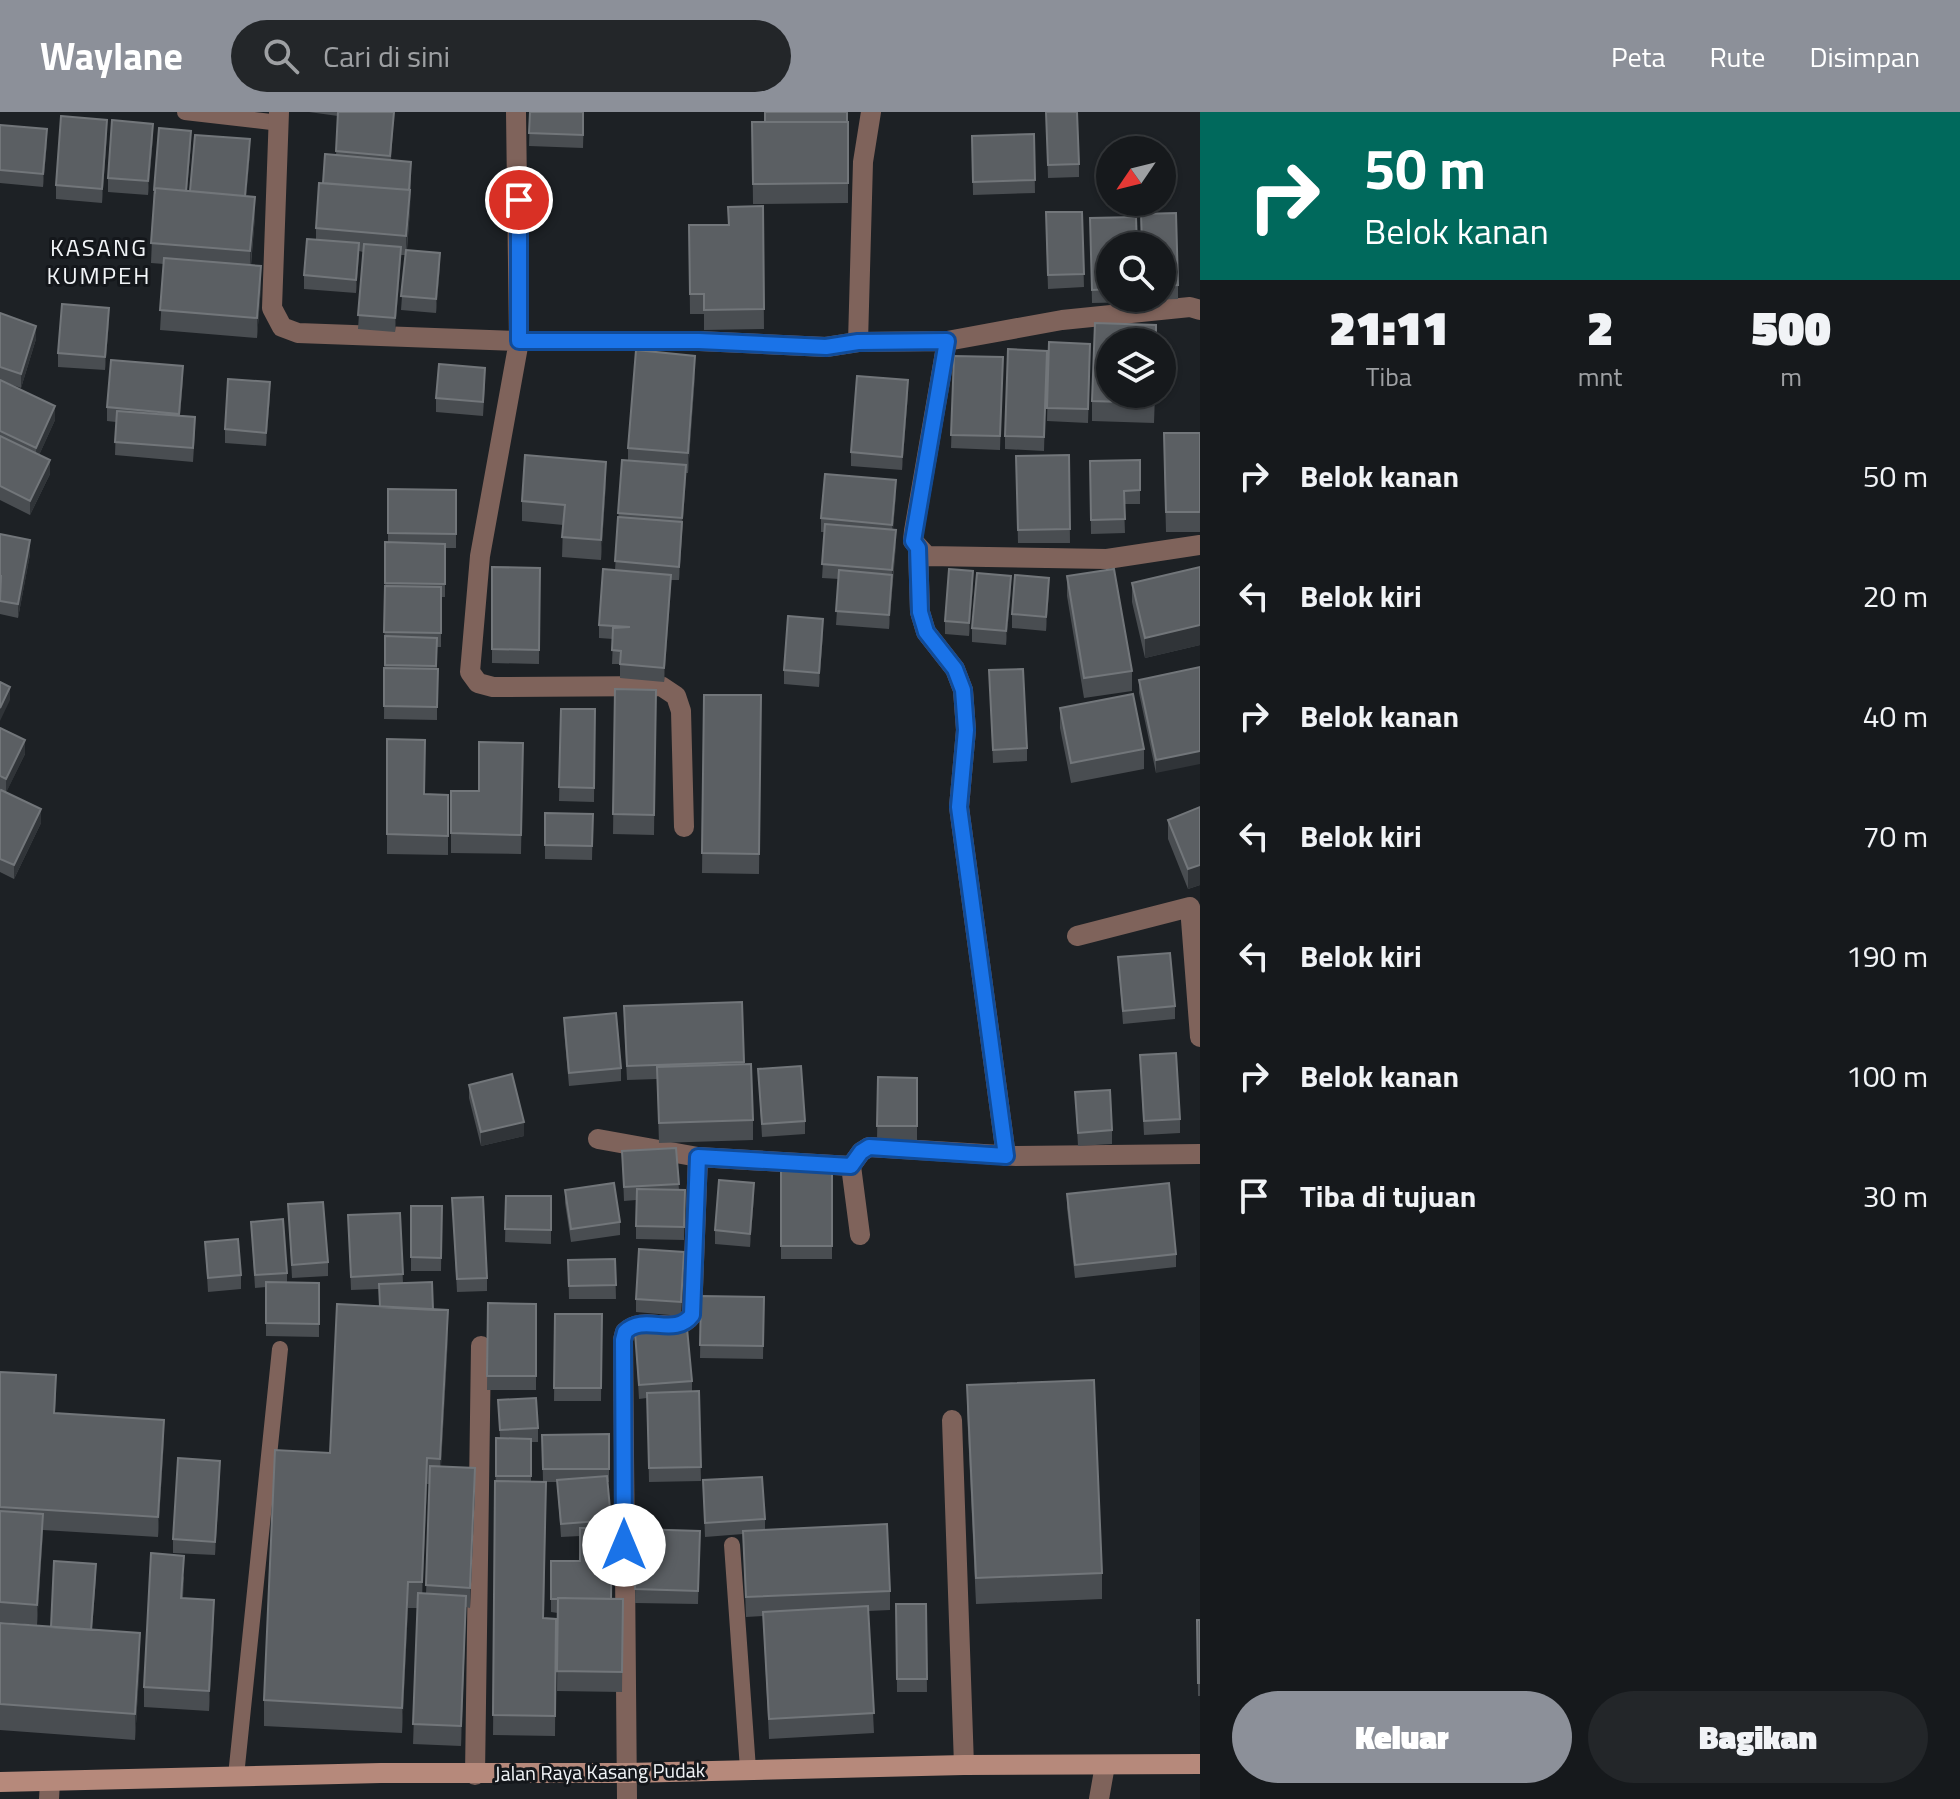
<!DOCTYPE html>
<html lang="id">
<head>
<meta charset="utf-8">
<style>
	body { margin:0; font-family:"Titillium Web",sans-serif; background:#232629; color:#f1f3f6; height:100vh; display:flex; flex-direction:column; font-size:30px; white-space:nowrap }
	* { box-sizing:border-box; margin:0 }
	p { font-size:26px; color:#9ea0a3 }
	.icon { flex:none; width:44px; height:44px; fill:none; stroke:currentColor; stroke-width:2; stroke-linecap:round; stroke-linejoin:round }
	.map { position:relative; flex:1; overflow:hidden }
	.details { display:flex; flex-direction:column; background:#16191c; width:760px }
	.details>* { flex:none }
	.banner { background:#00695c; color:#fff; overflow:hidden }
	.needle { width:52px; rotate:235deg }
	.tools { position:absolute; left:1096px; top:24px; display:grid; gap:16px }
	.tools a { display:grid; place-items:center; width:80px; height:80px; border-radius:50%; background:#16191c; box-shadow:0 2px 6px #0004,0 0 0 2px #35383b; font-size:40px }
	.pin { position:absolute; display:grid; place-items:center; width:68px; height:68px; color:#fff; margin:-34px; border:4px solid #fff; border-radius:50%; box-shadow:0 2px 8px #0007 }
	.me { position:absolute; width:88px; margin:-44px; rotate:0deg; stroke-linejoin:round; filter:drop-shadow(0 0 6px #0008) }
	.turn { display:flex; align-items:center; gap:28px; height:168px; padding:0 32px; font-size:36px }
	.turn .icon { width:104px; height:104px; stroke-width:2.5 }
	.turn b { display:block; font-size:56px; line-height:68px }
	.eta { display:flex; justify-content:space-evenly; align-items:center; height:136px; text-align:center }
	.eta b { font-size:48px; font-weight:800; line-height:56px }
	.action { display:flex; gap:16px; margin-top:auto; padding:16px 32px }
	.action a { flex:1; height:92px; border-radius:48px; background:#8c9099; color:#fff; font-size:32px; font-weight:800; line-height:92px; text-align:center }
	.action a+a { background:#232629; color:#f1f3f6 }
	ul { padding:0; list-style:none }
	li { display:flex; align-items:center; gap:24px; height:120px; padding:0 32px }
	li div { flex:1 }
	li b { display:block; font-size:30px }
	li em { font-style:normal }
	header { display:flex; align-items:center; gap:48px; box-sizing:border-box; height:112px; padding:0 40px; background:#8c9099; color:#fff }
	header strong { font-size:38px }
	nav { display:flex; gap:44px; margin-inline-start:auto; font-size:28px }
	.search { width:560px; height:72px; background:#232629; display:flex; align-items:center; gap:20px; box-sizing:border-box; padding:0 28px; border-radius:44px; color:#9ea0a3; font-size:30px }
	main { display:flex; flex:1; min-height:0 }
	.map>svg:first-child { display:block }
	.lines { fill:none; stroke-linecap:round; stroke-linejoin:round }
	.lane { stroke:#7f635b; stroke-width:16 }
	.street { stroke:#7f635b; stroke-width:20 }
	.secondary { stroke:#b6897b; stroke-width:20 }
	.wall { fill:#494d51; fill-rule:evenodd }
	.shaded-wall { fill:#303438 }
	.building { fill:#5b5f63; stroke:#72767a; stroke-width:2 }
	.route-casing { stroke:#114b97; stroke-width:20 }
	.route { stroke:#1a73e8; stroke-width:14 }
	.labels { text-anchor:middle; stroke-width:6; stroke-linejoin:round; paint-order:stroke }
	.street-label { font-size:20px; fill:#f1f4f7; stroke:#14171b }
	.quarter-label { font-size:24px; letter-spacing:2px; fill:#f1f4f7; stroke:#14171b }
</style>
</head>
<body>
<header>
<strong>Waylane</strong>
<div class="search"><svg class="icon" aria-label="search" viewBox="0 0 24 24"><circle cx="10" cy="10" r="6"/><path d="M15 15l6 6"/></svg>Cari di sini</div>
<nav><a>Peta</a><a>Rute</a><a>Disimpan</a></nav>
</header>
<main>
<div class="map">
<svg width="1200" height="1687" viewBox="0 0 1200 1687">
	<rect width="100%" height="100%" fill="#1d2125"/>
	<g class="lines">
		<!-- lane -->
		<path class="lane" d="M185,0L280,11
			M732,1433L748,1657
			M236,1664L280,1237"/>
		<!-- street -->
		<path class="street" d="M279,0L272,196L282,215L298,221L519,229H699L826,235L858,230L863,50L871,0
			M516,0L519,229L480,444L470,560L478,571L493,575L661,574L676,584L681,599L684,715
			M947,229L914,419L913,429L927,444L1107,447L1200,433
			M858,230L947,229L1062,208L1190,195L1200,198
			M918,436L920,500L926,520L955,557L963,578L966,618L959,695L1006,1044
			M1077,824L1190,795L1200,925
			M598,1027L698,1045L851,1054
			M860,1123L851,1054L861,1040L869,1035L1016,1044L1200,1042
			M952,1308L964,1653
			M475,1663L481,1234
			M49,1687L50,1669
			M627,1687L623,1228L625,1220C645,1201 675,1226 692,1203L698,1045
			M1099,1687L1105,1653"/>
		<!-- secondary -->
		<path class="secondary" d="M0,1670L381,1661H628L964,1653L1200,1652"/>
	</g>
	<!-- wall -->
	<path class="wall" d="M309,0H394L391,48L411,63L410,98L407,138L440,154L436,201L401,198L405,143H401L395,220L358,217L363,140L359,139L356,181L304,177V163L316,127V116L323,71L336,43L338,4Z
		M530,0H584L583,36L529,34Z
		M1046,0L1079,52V65L1048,66Z
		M752,10H848V91L753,92Z
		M0,13L47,30L43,75L0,71Z
		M107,21L102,91L56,87V73Z
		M1034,22L1035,81L973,83L972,24Z
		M153,25L148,83L108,80V66Z
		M191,32L187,79H190L250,41L246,84L255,104L251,154L261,174L257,226L160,218L164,152L151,151L154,78Z
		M763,94L764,217L704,218V202H690L689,113H728Z
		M1082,100L1084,175L1048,177L1046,114Z
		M1090,106L1110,134V186H1138V190L1092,191Z
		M1162,134L1178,173V187L1143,188V186H1162Z
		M0,201L36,227L21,276L4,270L55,308L39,343L50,362L30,403L0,388Z
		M109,209L105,258L58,255V241Z
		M1049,230L1090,246L1088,311L1047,309Z
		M1047,239L1044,339L1005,337V324Z
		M954,244L1003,245L1000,338L951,336Z
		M695,263L688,361H686L679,468H671L664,570L620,566V552H612L613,527L599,526V513L615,458L622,348H628V336Z
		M183,267L180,304L195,319L193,350L115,343L116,310L107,309V295Z
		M485,270L483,304L436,300V286Z
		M908,282L902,358L851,354V340Z
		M1110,282H1155L1154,311L1092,309V289Z
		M270,284L266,334L225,331V317Z
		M1200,321V420H1166L1164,341Z
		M1069,343L1070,431H1018L1016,344Z
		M1140,348V392H1124L1125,421L1091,422L1090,349Z
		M606,370L601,448L562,445L563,413L522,409V389Z
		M388,377L456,378V436H445V485H441V535H437V608L384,607L385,430L388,431Z
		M896,382L893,418L896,432L889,517L836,513L839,467L822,466L825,420H821V406Z
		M0,422L30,442L18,506L0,502Z
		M492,455L540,456L539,552L492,551Z
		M1200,455V533L1145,546L1132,490V471Z
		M1067,464L1132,559V579L1084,586L1067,484Z
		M973,473L969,524L945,522V509Z
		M1011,477L1006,533L972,530V516Z
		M1049,479L1046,519L1012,516V502Z
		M823,521L819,575L784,572V558Z
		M1200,555L1156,661L1139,581V568Z
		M989,558L1027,636V649L993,651Z
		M615,577L656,578L654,723L613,722Z
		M704,583H761L759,762L702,761Z
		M1060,596L1144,637V657L1071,671L1060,616Z
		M561,597H595L594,690L559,689Z
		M0,616L25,642L6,680L41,711L14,767L0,760Z
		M387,627L424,682L448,683V743L387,742Z
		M523,631L521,742L451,741V679H479Z
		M1200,695V773L1188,777L1168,727V708Z
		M545,701L593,702L592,748L545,747Z
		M1118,845L1175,894V907L1123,912Z
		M742,890L744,952L753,1008V1028L659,1031L657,967L627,968L624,908Z
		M564,906L621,956V969L569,974L564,919Z
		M1140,943L1180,1007V1021L1144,1023Z
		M758,957L805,1009V1022L762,1025Z
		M878,965L917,966V1028H877Z
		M469,973L524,1024L481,1034L469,986Z
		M1075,980L1112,1018V1032L1078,1034Z
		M676,1036L679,1078H685L684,1128L636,1127V1088L624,1089L622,1039Z
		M781,1058H832V1147H781Z
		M565,1078L620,1110V1123L571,1130L565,1091Z
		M1067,1082L1176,1142V1155L1075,1166L1067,1096Z
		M506,1084H551V1132L505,1130Z
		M754,1084L750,1135L715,1132V1118Z
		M452,1086L487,1166V1179L457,1180Z
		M288,1092L328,1150V1164L292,1166Z
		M411,1094H442L441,1159H411Z
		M400,1101L403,1171L433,1198L448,1224L441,1354L475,1376L470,1496L466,1495L461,1634L413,1632L418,1496H408L402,1621L264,1614V1588L330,1341L380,1195L379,1177L351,1178L348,1103ZM427,1372H430L426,1482H422Z
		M251,1110L287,1161V1170L319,1171V1225L266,1224V1175L255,1176Z
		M205,1130L241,1163V1177L208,1180Z
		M615,1147L616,1187H569L568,1148Z
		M684,1153L681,1204L636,1200V1187Z
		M701,1184L764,1185L763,1247L700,1246Z
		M488,1191L536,1192V1278H487Z
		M555,1202H602L601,1289H554Z
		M635,1221L692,1269V1280L699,1279L701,1369L649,1370L647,1286L639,1287Z
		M0,1260L56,1283L55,1301L164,1327L158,1425L43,1418L37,1513L0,1510Z
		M967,1273L1102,1461V1487L976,1492L967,1299Z
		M498,1288L538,1316V1330H531V1370H543L542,1323L609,1322V1370H607L611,1408V1487H623L622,1580L557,1579L558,1501L551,1500V1449H580V1424L561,1425L557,1370H546L544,1506L556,1507L555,1624L493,1623L496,1326H500Z
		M220,1363L215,1443L173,1441V1427Z
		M703,1368L765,1407V1418L890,1479V1498L868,1499L874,1621L769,1627L763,1504L746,1505L743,1422L705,1425Z
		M636,1417L700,1419L698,1492L635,1491Z
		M184,1463L183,1486L214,1508L209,1599L144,1595V1575Z
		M96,1465L92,1518L140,1547L135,1628L0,1618V1511L51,1515Z
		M896,1492H926L927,1580H897Z
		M1197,1508H1200V1584H1198Z"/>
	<!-- shaded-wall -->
	<path class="shaded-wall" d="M107,8V21L102,91V77Z
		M153,12V25L148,83V69Z
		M47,17V30L43,75V62Z
		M191,19V32L185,95V81Z
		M250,27V41L245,100V86Z
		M410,78V98L406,143V124Z
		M255,85V104L250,159V139Z
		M359,131V145L356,181V168Z
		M401,135V149L395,220V206Z
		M440,141V154L436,201V187Z
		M261,154V174L257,226V206Z
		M109,196V209L105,258V245Z
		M36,214V227L21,276V262Z
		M695,244V263L688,361V341Z
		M183,254V267L179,315V302Z
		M908,268V282L902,358V345Z
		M270,270V284L266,334V321Z
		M55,294V308L36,350V336Z
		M50,348V362L30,403V389Z
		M606,350V370L601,448V428Z
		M686,353V367L682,420V406Z
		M896,368V382L892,426V413Z
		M682,410V424L679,468V455Z
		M896,418V432L892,472V458Z
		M30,428V442L18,506V492Z
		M973,459V473L969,524V511Z
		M671,463V476L664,570V556Z
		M892,463V476L889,517V503Z
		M1011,464V477L1006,533V519Z
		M1049,466V479L1046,519V505Z
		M823,507V521L819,575V561Z
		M1200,513V533L1145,546V526Z
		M10,575V588L0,609V596Z
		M25,628V642L6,681V667Z
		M1200,639V652L1156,661V648Z
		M41,697V711L14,767V753Z
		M1200,753V773L1188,777V757Z
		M524,1010V1024L481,1034V1020Z
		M754,1071V1084L750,1135V1122Z
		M448,1198V1224L440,1372V1347Z
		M164,1308V1327L158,1425V1405Z
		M427,1346V1372L422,1496V1470Z
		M220,1349V1363L215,1443V1430Z
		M475,1356V1376L470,1496V1476Z
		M43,1402V1422L37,1513V1493Z
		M408,1470V1496L402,1621V1596Z
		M466,1484V1503L461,1634V1614Z
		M214,1488V1508L209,1599V1579Z
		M140,1521V1547L135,1628V1602Z"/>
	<!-- building -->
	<path class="building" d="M338,0H394L390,44L336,39Z
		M530,0H583V23L529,21Z
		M765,0H847V10H765Z
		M1046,0H1077L1079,52L1048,53Z
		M61,4L107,8L102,77L56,73Z
		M112,8L153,12L148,69L108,66Z
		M752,10H848V71L753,72Z
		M0,13L47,17L43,62L0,58Z
		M159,16L191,19L186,79L155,76V79L154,78Z
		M1034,22L1035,68L973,70L972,24Z
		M195,23L250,27L245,84L190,79Z
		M325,42L411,50L409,78L323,71Z
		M319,71L410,78L406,124L316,116Z
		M155,76L255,85L250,139L151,131Z
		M763,94L764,197L704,198V182H690L689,113H729L728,95Z
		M1046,100H1082L1084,162L1048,163Z
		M1176,101L1178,173L1162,174V134H1142L1141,102Z
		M1136,105L1137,134H1110V177L1092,178L1090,106Z
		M307,127L359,131L356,168L304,163Z
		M364,132L401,135L395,206L358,203Z
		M406,138L440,141L436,187L401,184Z
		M164,146L261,154L257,206L160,198Z
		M62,192L109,196L105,245L58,241Z
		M0,201L36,214L21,262L0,255Z
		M1095,211L1156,213V230H1110V282H1154V291L1092,289Z
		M1049,230L1090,232L1088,297L1047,296Z
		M1008,237L1047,239L1044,325L1005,324Z
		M636,238L695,244L688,341L628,336Z
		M954,244L1003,245L1000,324L951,323Z
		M111,248L183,254L179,302L107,295Z
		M439,252L485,256L483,290L436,286Z
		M857,264L908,268L902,345L851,340Z
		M228,267L270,270L266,321L225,317Z
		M0,268L55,294L36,336L0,319Z
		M117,299L195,305L193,336L115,330Z
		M1164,321H1200V400H1166Z
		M0,324L50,348L30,389L0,374Z
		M525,343L606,350L601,428L562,425L565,393L522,389Z
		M1069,343L1070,417L1018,418L1016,344Z
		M622,348L686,353L682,406L618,401Z
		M1140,348V378L1124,379L1125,407L1091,408L1090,349Z
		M825,362L896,368L892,413L821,406Z
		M388,377L456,378V422L388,421Z
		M618,405L682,410L679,455L615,449Z
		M825,412L896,418L892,458L822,452Z
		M0,422L30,428L18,492L0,489L1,464H0Z
		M385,430L445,432V472L385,471Z
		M492,455L540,456L539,538L492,537Z
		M1200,455V513L1145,526L1132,471Z
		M603,457L671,463L664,556L620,552L621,539L612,538L613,516L630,515L599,513Z
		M949,457L973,459L969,511L945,509Z
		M1114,457L1132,559L1084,566L1067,464Z
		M839,458L892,463L889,503L836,499Z
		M977,461L1011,464L1006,519L972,516Z
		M1015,463L1049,466L1046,505L1012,502Z
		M385,474L441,475V521L384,520Z
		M788,504L823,507L819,561L784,558Z
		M385,524L437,526L436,554L385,553Z
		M1200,555V639L1156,648L1139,568Z
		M384,556L438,557L437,595L384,594Z
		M1023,557L1027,636L993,638L989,558Z
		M0,570L10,575L0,596Z
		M615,577L656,578L654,703L613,702Z
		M1133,582L1144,637L1071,651L1060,596Z
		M704,583H761L759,742L702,741Z
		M561,597H595L594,676L559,675Z
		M0,616L25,628L6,667L0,664Z
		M387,627L425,628L424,682L448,683V724L387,722Z
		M479,630L523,631L521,723L451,721V679H479Z
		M1,678L41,697L14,753L0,747V680Z
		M1200,695V753L1188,757L1168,708Z
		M545,701L593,702L592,734L545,733Z
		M1170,841L1175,894L1123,899L1118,845Z
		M742,890L744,950L627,954L624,894Z
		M616,901L621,956L569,961L564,906Z
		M1176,941L1180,1007L1144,1009L1140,943Z
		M751,952L753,1008L659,1011L657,955Z
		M801,954L805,1009L762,1012L758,957Z
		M512,962L524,1010L481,1020L469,973Z
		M878,965L917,966V1014H877Z
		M1110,978L1112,1018L1078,1021L1075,980Z
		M676,1036L679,1072L624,1075L622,1039Z
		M781,1058H832V1134H781Z
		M719,1068L754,1071L750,1122L715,1118Z
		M614,1071L620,1110L571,1117L565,1078Z
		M1169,1071L1176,1142L1075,1153L1067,1082Z
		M637,1077L685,1078L684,1115L636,1114Z
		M506,1084H551V1118L505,1117Z
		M483,1085L487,1166L457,1167L452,1086Z
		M323,1090L328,1150L292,1153L288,1092Z
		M411,1094H442L441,1146L411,1145Z
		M400,1101L403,1162L351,1165L348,1103Z
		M283,1107L287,1161L255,1163L251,1110Z
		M238,1127L241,1163L208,1166L205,1130Z
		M639,1137L684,1140L681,1190L636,1187Z
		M615,1147L616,1173L569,1174L568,1148Z
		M266,1170L319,1171V1212L266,1211Z
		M432,1170L433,1198L380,1195L379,1172Z
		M701,1184L764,1185L763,1234L700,1233Z
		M488,1191L536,1192V1264H487Z
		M337,1192L448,1198L440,1347L427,1346L422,1470H408L402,1596L264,1588L275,1338L330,1341Z
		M555,1202H602L601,1276H554Z
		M687,1216L692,1269L639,1273L635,1221Z
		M0,1260L56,1263L54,1301L164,1308L158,1405L0,1395Z
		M1094,1268L1102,1461L976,1466L967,1273Z
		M699,1279L701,1355L649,1356L647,1281Z
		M536,1286L538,1316L500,1318L498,1288Z
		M609,1322V1357H543L542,1323Z
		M496,1326L531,1327V1364H496Z
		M178,1346L220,1349L215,1430L173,1427Z
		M430,1354L475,1356L470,1476L426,1473Z
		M607,1364L611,1408L561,1412L557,1368Z
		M762,1365L765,1407L705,1411L703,1368Z
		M495,1369L546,1370L543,1506L556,1507L555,1604L493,1603Z
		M0,1399L43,1402L37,1493L0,1490Z
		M887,1412L890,1479L746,1485L743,1419Z
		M580,1416H612L611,1487L558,1486V1487H551V1449H580Z
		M636,1417L700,1419L698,1479L635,1477Z
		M151,1441L184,1444L181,1486L214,1488L209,1579L144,1575Z
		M54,1449L96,1452L91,1518L51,1515Z
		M418,1481L466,1484L461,1614L413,1612Z
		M558,1486L623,1487L622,1560L557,1559Z
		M896,1492H926L927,1567H897Z
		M868,1494L874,1601L769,1607L763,1500Z
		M1197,1508H1200V1571H1198Z
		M0,1511L140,1521L135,1602L0,1592Z"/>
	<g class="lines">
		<!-- route casing -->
		<g class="route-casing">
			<path id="route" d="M519,88V229H699L826,235L858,230L947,229L913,429L918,436L920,500L926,520L955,557L963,578L966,618L959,695L1006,1044L869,1035L861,1040L851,1054L698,1045L692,1203C675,1226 644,1201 625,1220L623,1228L624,1433"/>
		</g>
		<!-- route -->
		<use href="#route" class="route"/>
	</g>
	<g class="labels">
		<!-- street labels -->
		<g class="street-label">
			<text transform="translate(600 1660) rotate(-1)" y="7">Jalan Raya Kasang Pudak</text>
		</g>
		<!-- quarter labels -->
		<g class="quarter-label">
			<text x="99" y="144">KASANG<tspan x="99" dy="28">KUMPEH</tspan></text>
		</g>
	</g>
</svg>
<div class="tools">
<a><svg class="needle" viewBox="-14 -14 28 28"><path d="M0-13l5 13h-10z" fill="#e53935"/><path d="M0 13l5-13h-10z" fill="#9ea0a3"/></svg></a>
<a><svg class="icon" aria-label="search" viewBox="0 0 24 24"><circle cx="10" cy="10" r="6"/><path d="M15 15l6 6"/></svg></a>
<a><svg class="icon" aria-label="layers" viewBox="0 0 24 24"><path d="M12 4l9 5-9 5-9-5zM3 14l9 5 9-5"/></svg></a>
</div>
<div class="pin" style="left:519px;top:88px;background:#d93025"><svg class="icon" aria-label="arrive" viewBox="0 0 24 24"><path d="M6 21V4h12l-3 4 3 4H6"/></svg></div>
<svg class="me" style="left:624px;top:1433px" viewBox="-20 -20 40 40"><circle r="19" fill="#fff"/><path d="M0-13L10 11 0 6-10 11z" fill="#1a73e8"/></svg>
</div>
<section class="details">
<div class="banner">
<div class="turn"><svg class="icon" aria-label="right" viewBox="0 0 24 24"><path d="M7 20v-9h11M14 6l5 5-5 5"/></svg><div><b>50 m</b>Belok kanan</div></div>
</div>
<div class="eta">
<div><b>21:11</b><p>Tiba</p></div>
<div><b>2</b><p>mnt</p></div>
<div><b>500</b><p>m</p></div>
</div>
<ul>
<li><svg class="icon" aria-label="right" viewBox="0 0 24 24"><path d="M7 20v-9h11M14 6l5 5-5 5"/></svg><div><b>Belok kanan</b></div><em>50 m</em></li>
<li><svg class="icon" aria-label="left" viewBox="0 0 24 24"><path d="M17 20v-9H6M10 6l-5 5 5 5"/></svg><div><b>Belok kiri</b></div><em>20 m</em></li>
<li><svg class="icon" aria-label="right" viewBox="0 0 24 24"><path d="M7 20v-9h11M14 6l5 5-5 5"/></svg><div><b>Belok kanan</b></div><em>40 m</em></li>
<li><svg class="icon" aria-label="left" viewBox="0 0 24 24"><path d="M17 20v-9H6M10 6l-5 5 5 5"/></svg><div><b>Belok kiri</b></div><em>70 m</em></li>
<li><svg class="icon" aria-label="left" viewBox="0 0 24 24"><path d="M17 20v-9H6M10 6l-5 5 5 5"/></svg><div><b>Belok kiri</b></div><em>190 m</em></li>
<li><svg class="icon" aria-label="right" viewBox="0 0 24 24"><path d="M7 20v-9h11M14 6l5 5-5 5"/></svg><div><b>Belok kanan</b></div><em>100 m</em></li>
<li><svg class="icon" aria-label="arrive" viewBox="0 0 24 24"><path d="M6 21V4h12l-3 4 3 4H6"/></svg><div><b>Tiba di tujuan</b></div><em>30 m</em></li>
</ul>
<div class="action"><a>Keluar</a><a>Bagikan</a></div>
</section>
</main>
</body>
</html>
